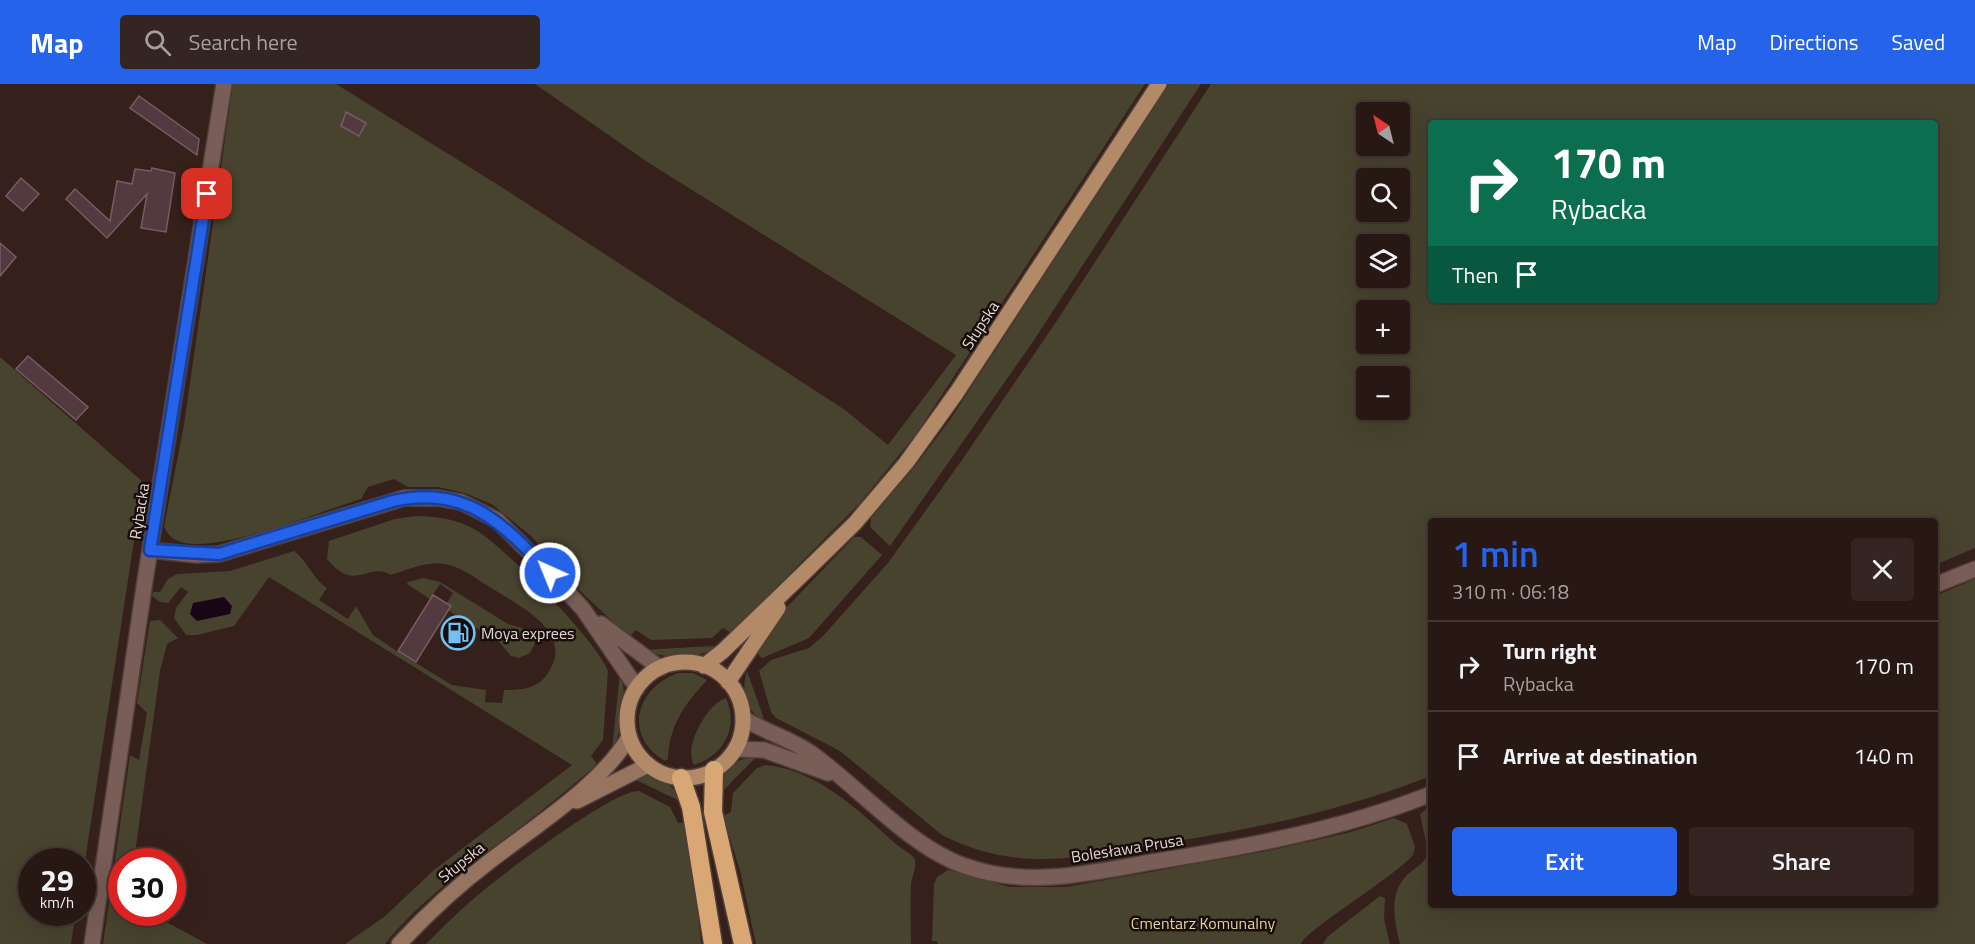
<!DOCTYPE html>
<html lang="en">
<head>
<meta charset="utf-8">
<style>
	body { margin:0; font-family:"Titillium Web",sans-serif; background:#342522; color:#f1f3f6; height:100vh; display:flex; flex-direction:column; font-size:22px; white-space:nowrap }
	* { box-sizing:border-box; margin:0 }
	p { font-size:20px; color:#a5a0a0 }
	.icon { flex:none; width:33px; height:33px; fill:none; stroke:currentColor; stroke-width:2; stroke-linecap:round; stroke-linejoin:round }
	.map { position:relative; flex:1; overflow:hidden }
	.side { position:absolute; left:1428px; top:434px; width:510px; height:390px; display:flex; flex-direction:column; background:#281814; border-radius:6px; box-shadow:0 6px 24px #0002,0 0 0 2px #443734 }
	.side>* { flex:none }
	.top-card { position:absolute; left:1428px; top:36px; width:510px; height:183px; border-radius:6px; box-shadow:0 6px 24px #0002,0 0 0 2px #443734; background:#0b6e4f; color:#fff; overflow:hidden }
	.needle { width:39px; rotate:325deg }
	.buttons { position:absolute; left:1356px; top:18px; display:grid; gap:12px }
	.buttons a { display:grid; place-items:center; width:54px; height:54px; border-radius:6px; background:#281814; box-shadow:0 6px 24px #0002,0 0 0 2px #443734; font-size:30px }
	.speed { position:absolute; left:18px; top:764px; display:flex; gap:12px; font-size:30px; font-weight:700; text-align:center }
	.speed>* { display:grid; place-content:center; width:78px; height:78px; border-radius:50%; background:#281814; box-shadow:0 6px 24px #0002,0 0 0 2px #443734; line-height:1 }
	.speed small { font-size:15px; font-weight:400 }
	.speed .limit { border:9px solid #d22; background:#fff; color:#111 }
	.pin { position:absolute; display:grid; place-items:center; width:51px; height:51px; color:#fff; margin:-26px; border-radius:12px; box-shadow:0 3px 9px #0006 }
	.me { position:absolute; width:66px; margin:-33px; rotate:316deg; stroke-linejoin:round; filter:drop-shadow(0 0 4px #0008) }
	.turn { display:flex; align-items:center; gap:21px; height:126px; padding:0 24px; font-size:27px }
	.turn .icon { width:78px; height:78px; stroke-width:2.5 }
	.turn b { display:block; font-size:42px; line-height:51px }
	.then { display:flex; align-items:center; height:57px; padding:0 24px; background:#0003; gap:12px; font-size:22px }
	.round { display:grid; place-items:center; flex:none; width:63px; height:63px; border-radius:6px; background:#342522 }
	.overview { display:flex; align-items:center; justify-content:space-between; height:102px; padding:0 24px }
	h1 { font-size:36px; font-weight:600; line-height:45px; color:#2563eb }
	.button { display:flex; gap:12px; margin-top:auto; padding:12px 24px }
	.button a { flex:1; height:69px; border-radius:6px; background:#2563eb; color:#fff; font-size:24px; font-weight:600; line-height:69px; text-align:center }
	.button a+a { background:#342522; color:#f1f3f6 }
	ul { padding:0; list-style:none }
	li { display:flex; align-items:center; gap:18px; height:90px; padding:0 24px; border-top:2px solid #443734 }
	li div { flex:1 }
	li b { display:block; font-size:22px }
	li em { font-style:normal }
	header { display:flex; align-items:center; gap:36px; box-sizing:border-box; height:84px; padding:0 30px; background:#2563eb; color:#fff }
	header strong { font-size:28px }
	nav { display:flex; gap:33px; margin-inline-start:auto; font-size:21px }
	.search { width:420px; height:54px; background:#342522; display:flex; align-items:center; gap:15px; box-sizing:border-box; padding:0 21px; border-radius:6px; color:#a5a0a0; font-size:22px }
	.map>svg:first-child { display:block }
	.green { fill:#47432e; fill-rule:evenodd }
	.water { fill:#1a0518 }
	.building { fill:#533a40; stroke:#775c62; stroke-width:1.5 }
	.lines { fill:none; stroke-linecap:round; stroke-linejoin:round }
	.street-casing { stroke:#513e3a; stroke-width:18 }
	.secondary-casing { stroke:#513e3a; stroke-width:18 }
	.primary-casing { stroke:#513e3a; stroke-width:18 }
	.highway-casing { stroke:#513e3a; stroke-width:21 }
	.street { stroke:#795e57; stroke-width:15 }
	.secondary { stroke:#96745f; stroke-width:15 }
	.primary { stroke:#b38a68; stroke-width:15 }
	.highway { stroke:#d9a773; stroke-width:18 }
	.route-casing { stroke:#184099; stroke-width:15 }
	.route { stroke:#2563eb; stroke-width:10 }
	.labels { text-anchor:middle; stroke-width:5; stroke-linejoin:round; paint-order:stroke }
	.street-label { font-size:16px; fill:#e4d5d1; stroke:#170d0a }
	.poi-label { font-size:16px; fill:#e4d5d1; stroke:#170d0a; text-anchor:start }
	.park-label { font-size:16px; fill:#dfd295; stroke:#170d0a }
</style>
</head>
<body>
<header>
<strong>Map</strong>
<div class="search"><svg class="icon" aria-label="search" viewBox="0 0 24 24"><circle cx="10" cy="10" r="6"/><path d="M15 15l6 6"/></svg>Search here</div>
<nav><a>Map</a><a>Directions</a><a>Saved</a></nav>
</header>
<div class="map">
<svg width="1975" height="860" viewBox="0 0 1975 860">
	<rect width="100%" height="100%" fill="#36201b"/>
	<!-- green -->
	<path class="green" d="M233,0H336L503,104L845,326L888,361L956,271L649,79L535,0H1145L917,349L860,419L731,549L723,544L712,554L651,556L636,546L629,553L576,503L531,452L493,421L465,409L438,403H408L394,395L368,403L361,415C321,427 218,470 181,458C173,456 168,451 164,443L184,341Z
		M1169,0H1201L1032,259L890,462L870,443L871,434L913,385L950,336Z
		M1211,0H1975V464L1935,481V436H1431V692C1311,739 1192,756 1065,774C1021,778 981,771 942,751L840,667L776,634L771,628L759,587L771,576L809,564L823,552L888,479L962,376L1056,238ZM1366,28H1400V62H1366ZM1431,39H1935V216H1431ZM1366,94H1400V128H1366ZM1366,160H1400V194H1366ZM1366,226H1400V260H1366ZM1366,292H1400V326H1366Z
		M0,273L143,398L83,790L82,777H32V828H76L71,860H0Z
		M416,432C436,432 456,435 474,445C502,460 598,558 608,587L603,656L591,672L597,680C579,696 560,712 541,727C487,770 429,806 385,860H345L384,833L434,786L572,681L269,493L234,542L197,551H186L174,534L176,524L188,508L181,503L168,519L160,518L152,512L153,508H160L168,495L177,490L230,487L294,467C307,476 312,494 327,504L319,516L348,535L356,522L373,551L398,568L452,601L486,606L485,618L502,619L504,606C521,606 538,605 548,589C575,548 521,523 493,505C479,497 465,485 449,481C430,476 409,485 391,491C368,477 355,510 327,475L329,457L395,435Z
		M854,453H861L882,471L809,554L762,574L755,567L785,525Z
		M423,494L440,498L508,540L528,546L535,559L530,569L519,574L511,572L500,559L449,527L451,524L446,521L453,509L440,500L430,515L407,500L408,498Z
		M1975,495V860H1400C1395,840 1389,813 1403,796C1409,787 1420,783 1426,774L1427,763L1420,730L1431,721V820H1935V512Z
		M160,536L178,554L167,560L160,587L134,777H122V828H148L207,860H103L130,671L139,676L147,629L137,619L150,537Z
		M711,562L718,563C700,575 662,575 643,566Z
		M747,587L763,632L764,640C748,627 740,607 747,587Z
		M620,588C628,606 622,649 612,666Z
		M678,589H693L707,596C685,620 669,641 668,675L665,677C623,653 635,604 678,589Z
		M726,614C739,644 724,671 694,681C683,663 707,620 726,614Z
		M756,673L723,707L717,711C721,689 731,674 756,673Z
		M765,681C817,685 859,727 896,760C901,765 910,768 914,774C918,781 912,792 911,800C910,820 911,840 911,860H756L740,787L723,732L731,728L733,709L757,684Z
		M640,690C660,692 673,700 682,718L632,694Z
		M639,707L670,723L678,739L688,738L701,860H426C445,841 463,823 484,806C507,787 615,705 639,707Z
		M1394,734L1407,740L1415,763L1413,771C1397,791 1303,848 1301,860H938L937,857H932L934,800L937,793L948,786L1009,803H1066L1268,767L1351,748Z
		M1380,812L1385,814L1384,835L1390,860H1323L1327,853Z"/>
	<!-- water -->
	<path class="water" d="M224,513L232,522L230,530L197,537L190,530L193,519Z"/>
	<!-- building -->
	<path class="building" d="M139,12L199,55L197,71L130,24Z
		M346,28L366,39L359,52L341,42Z
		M152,84L175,89L166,148L141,144L147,110L107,154L66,115L75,105L110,137L117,97L132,100L135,85L151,87Z
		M21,94L39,110L23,127L6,112Z
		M0,159L16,173L0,192Z
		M28,272L88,323L76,336L16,285Z
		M433,511L451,522L416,578L398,567Z"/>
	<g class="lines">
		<!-- street casing -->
		<g class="street-casing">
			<path id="street" d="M150,466L196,471L219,470L404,414H438L461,418L497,436L550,489L583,525L637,604
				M1935,501L1975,485
				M601,540L660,584
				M743,634C766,649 793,655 815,672C861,706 912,764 965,782C1028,805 1093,788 1158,777C1251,762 1343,745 1431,710
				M735,665L764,666L828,689
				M92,860L144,503L224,0"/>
		</g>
		<!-- secondary casing -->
		<g class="secondary-casing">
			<path id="secondary" d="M577,717L648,681
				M399,860C427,830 457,802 490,777C533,744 602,700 629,653"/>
		</g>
		<!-- primary casing -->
		<g class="primary-casing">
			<path id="primary" d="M627 636a58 58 0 1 1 116 0a58 58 0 1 1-116 0Z
				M704,582L723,567L809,484L855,439L906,379L957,308L1159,0
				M728,598L778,524"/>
		</g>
		<!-- highway casing -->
		<g class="highway-casing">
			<path id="highway" d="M714,686L713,728L743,860
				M681,694L691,723L713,860"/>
		</g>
		<!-- street -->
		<use href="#street" class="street"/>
		<!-- secondary -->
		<use href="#secondary" class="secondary"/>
		<!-- primary -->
		<use href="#primary" class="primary"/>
		<!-- highway -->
		<use href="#highway" class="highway"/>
	</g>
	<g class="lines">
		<!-- route casing -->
		<g class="route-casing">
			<path id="route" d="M207,110L150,466L219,470L393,417C467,400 504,441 550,489"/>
		</g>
		<!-- route -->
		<use href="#route" class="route"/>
	</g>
	<!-- icons -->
	<defs>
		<g id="fuel-ring" transform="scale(1.725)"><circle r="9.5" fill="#170d0a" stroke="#71c1f5" stroke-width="1.5"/><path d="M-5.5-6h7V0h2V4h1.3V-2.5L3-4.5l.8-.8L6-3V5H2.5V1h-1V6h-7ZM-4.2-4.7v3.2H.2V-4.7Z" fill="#71c1f5"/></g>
	</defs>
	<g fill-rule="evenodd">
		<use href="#fuel-ring" x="458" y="549"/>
	</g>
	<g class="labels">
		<!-- street labels -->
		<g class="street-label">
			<text transform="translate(980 241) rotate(-57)" y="6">Słupska</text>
			<text transform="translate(139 427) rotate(-81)" y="6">Rybacka</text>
			<text transform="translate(1127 764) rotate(-9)" y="6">Bolesława Prusa</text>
			<text transform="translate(461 778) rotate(-39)" y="6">Słupska</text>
		</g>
		<!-- poi labels -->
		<g class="poi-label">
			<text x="481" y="555">Moya exprees</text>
		</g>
		<!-- park labels -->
		<g class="park-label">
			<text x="1203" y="845">Cmentarz Komunalny</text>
		</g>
	</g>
</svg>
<div class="buttons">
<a><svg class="needle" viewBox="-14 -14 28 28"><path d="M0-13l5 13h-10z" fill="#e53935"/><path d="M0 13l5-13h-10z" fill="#a5a0a0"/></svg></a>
<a><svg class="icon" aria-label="search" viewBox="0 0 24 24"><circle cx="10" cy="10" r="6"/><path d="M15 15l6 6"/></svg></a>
<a><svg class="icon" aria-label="layers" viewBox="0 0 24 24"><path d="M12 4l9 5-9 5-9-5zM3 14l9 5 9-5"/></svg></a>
<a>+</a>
<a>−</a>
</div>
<div class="speed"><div>29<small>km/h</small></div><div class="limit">30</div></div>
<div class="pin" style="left:207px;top:110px;background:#d93025"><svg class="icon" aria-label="arrive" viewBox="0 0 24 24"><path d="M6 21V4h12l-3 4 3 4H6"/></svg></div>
<svg class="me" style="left:550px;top:489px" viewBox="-20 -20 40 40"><circle r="17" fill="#2563eb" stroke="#fff" stroke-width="3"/><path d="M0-11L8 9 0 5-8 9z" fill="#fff"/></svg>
<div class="top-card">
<div class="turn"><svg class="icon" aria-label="right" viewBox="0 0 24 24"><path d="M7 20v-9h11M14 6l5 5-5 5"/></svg><div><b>170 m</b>Rybacka</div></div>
<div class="then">Then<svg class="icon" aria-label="arrive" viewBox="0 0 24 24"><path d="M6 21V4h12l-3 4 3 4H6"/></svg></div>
</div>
<section class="side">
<div class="overview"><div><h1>1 min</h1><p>310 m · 06:18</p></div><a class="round"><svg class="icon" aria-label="close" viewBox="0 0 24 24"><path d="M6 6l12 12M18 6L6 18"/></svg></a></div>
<ul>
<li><svg class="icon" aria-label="right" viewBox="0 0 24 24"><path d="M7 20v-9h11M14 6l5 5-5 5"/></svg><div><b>Turn right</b><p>Rybacka</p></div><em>170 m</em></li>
<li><svg class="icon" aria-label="arrive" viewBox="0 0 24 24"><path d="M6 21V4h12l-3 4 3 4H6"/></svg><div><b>Arrive at destination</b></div><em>140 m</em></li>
</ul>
<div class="button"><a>Exit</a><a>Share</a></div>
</section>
</div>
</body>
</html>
